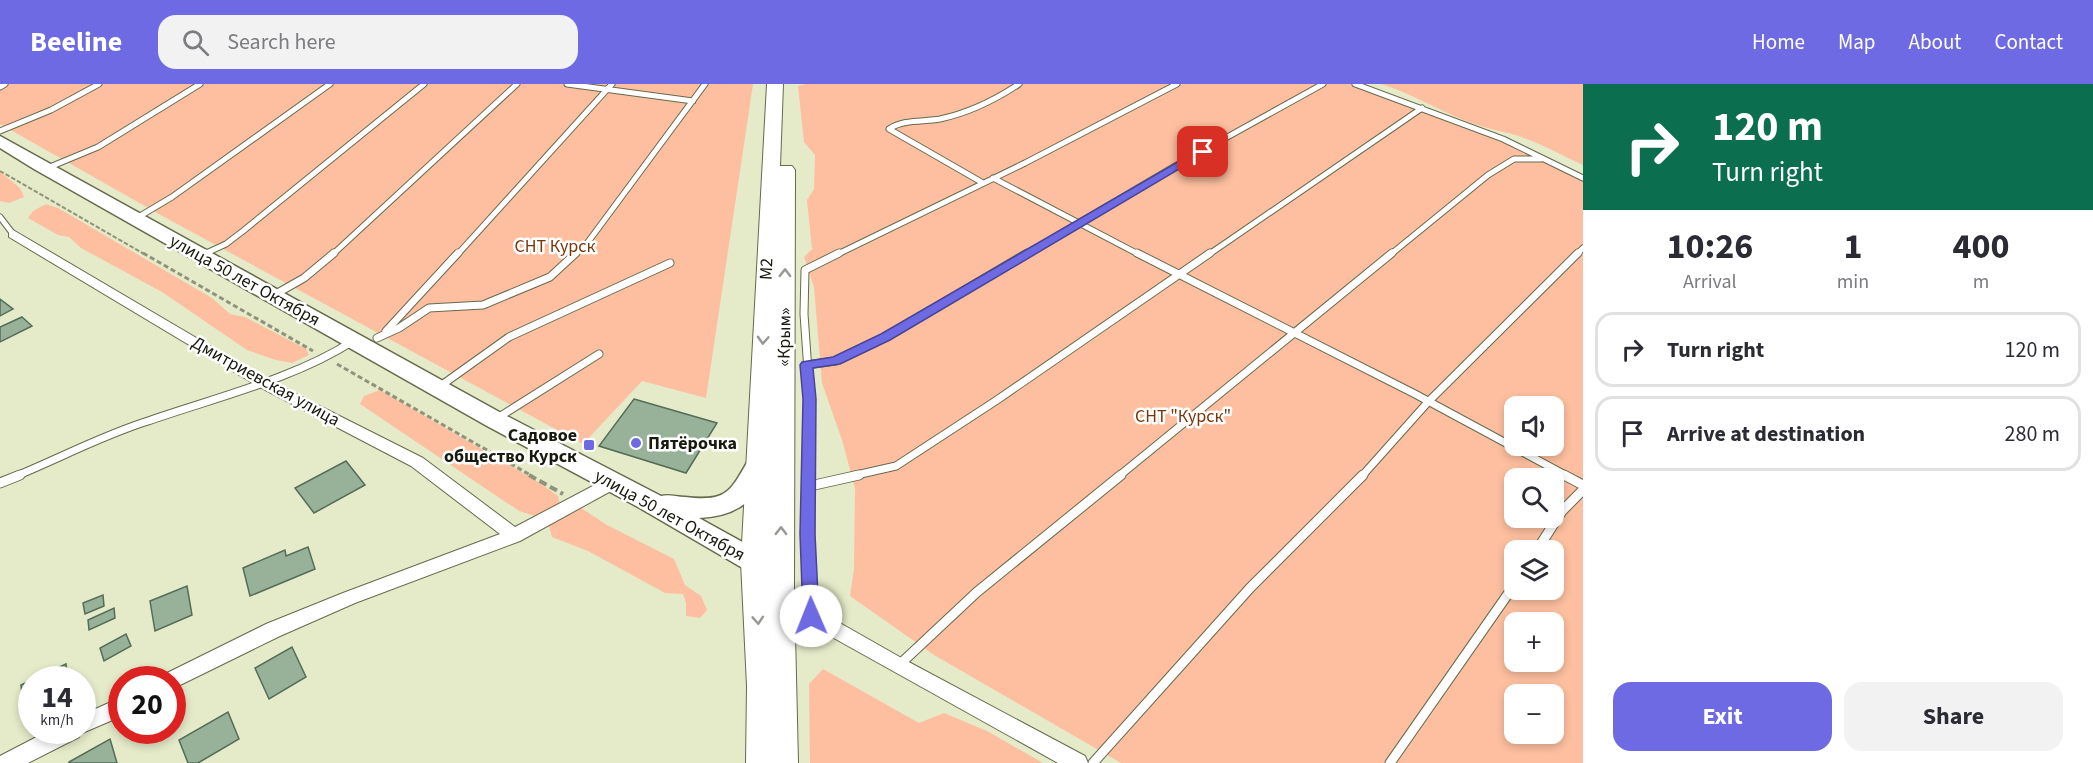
<!DOCTYPE html>
<html lang="en">
<head>
<meta charset="utf-8">
<style>
	body { margin:0; font-family:"Source Sans 3",sans-serif; background:#f2f2f3; color:#2b2b33; height:100vh; display:flex; flex-direction:column; font-size:22px; white-space:nowrap }
	* { box-sizing:border-box; margin:0 }
	p { font-size:20px; color:#7c7c81 }
	.icon { flex:none; width:33px; height:33px; fill:none; stroke:currentColor; stroke-width:2; stroke-linecap:round; stroke-linejoin:round }
	.map { position:relative; flex:1; overflow:hidden }
	.side { display:flex; flex-direction:column; background:#fff; width:510px }
	.side>* { flex:none }
	.banner { background:#0b6e4f; color:#fff; overflow:hidden }
	.controls { position:absolute; left:1504px; top:312px; display:grid; gap:12px }
	.controls a { display:grid; place-items:center; width:60px; height:60px; border-radius:12px; background:#fff; box-shadow:0 3px 9px #0003; font-size:30px }
	.speed { position:absolute; left:18px; top:582px; display:flex; gap:12px; font-size:30px; font-weight:700; text-align:center }
	.speed>* { display:grid; place-content:center; width:78px; height:78px; border-radius:50%; background:#fff; box-shadow:0 3px 9px #0003; line-height:1 }
	.speed small { font-size:15px; font-weight:400 }
	.speed .limit { border:9px solid #d22; background:#fff; color:#111 }
	.pin { position:absolute; display:grid; place-items:center; width:51px; height:51px; color:#fff; margin:-26px; border-radius:12px; box-shadow:0 3px 9px #0006 }
	.me { position:absolute; width:66px; margin:-33px; rotate:359deg; stroke-linejoin:round; filter:drop-shadow(0 0 4px #0008) }
	.turn { display:flex; align-items:center; gap:21px; height:126px; padding:0 30px; font-size:27px }
	.turn .icon { width:78px; height:78px; stroke-width:2.5 }
	.turn b { display:block; font-size:42px; line-height:51px }
	.eta { display:flex; justify-content:space-evenly; align-items:center; height:102px; text-align:center }
	.eta b { font-size:36px; font-weight:700; line-height:42px }
	.button { display:flex; gap:12px; margin-top:auto; padding:12px 30px }
	.button a { flex:1; height:69px; border-radius:18px; background:#6e6ae4; color:#fff; font-size:24px; font-weight:700; line-height:69px; text-align:center }
	.button a+a { background:#f2f2f3; color:#2b2b33 }
	ul { padding:0; list-style:none }
	li { display:flex; align-items:center; gap:18px; height:75px; margin:0 12px 9px; padding:0 18px; border:3px solid #e1e1e2; border-radius:18px }
	li div { flex:1 }
	li b { display:block; font-size:22px }
	li em { font-style:normal }
	header { display:flex; align-items:center; gap:36px; box-sizing:border-box; height:84px; padding:0 30px; background:#6e6ae4; color:#fff }
	header strong { font-size:28px }
	nav { display:flex; gap:33px; margin-inline-start:auto; font-size:21px }
	.search { width:420px; height:54px; background:#f2f2f3; display:flex; align-items:center; gap:15px; box-sizing:border-box; padding:0 21px; border-radius:18px; color:#7c7c81; font-size:22px }
	main { display:flex; flex:1; min-height:0 }
	.map>svg:first-child { display:block }
	.green { fill:#fdbf9f; fill-rule:evenodd }
	.building { fill:#98b29a; stroke:#546d57; stroke-width:1.5 }
	.lines { fill:none; stroke-linecap:round; stroke-linejoin:round }
	.service-far2-casing { stroke:#666a4c; stroke-width:7 }
	.service-far1-casing { stroke:#666a4c; stroke-width:9 }
	.service-casing { stroke:#666a4c; stroke-width:11 }
	.minor-casing { stroke:#666a4c; stroke-width:2 }
	.primary-casing { stroke:#666a4c; stroke-width:3 }
	.trunk-casing { stroke:#666a4c; stroke-width:2 }
	.path-far2 { stroke:#8f937b; stroke-width:2; stroke-dasharray:4.5 2; stroke-linecap:butt }
	.path-far1 { stroke:#8f937b; stroke-width:3; stroke-dasharray:5 3; stroke-linecap:butt }
	.path { stroke:#8f937b; stroke-width:4; stroke-dasharray:8 4; stroke-linecap:butt }
	.service-far2 { stroke:#fff; stroke-width:5 }
	.service-far1 { stroke:#fff; stroke-width:7 }
	.service { stroke:#fff; stroke-width:9 }
	.minor { fill:#fff; fill-rule:evenodd }
	.primary { fill:#fff; fill-rule:evenodd }
	.trunk { fill:#fff; fill-rule:evenodd }
	.oneway { stroke:#979893 }
	.route { fill:#6e6ae4; stroke:#484594; stroke-width:1.5 }
	.poi-dot { fill:#6e6ae4; stroke:#fff; stroke-width:2 }
	.labels { text-anchor:middle; stroke-width:5; stroke-linejoin:round; paint-order:stroke }
	.park-label { font-size:18px; fill:#77360a; stroke:#fff }
	.street-label { font-size:18px; fill:#181a0e; stroke:#fff }
	.poi-label { font-size:18px; font-weight:bold; fill:#181a0e; stroke:#fff; text-anchor:end }
</style>
</head>
<body>
<header>
<strong>Beeline</strong>
<div class="search"><svg class="icon" aria-label="search" viewBox="0 0 24 24"><circle cx="10" cy="10" r="6"/><path d="M15 15l6 6"/></svg>Search here</div>
<nav><a>Home</a><a>Map</a><a>About</a><a>Contact</a></nav>
</header>
<main>
<div class="map">
<svg width="1583" height="679" viewBox="0 0 1583 679">
	<rect width="100%" height="100%" fill="#e5eac9"/>
	<!-- green -->
	<path class="green" d="M0,0H753L706,314L642,297L583,360L166,134L0,40Z
		M806,0H1362L1477,43L1583,92V679H1121L934,571L850,512L854,485L855,404L842,356L822,299L814,203L804,173L812,165L807,116L814,105L815,71L804,58L798,2ZM1515,322H1554V362H1515ZM1515,394H1554V434H1515ZM1515,466H1554V506H1515ZM1515,538H1554V578H1515ZM1515,610H1554V650H1515Z
		M1381,0H1583V81C1563,72 1544,61 1524,54C1505,47 1485,45 1466,37C1437,26 1411,9 1381,0Z
		M0,88L20,104L24,113L9,119L0,117Z
		M46,120L58,124L212,214L230,230L245,233L306,265L309,271L292,279L276,276L247,266L162,208L81,164L69,153L58,151L28,134L33,127Z
		M380,306L535,396L558,412L560,421L538,433L519,427L360,320L364,312Z
		M581,424L607,441L674,475L685,501L701,512L707,526L700,534L686,532V519L683,510L665,509L588,467L552,453L549,442L564,430Z
		M823,585L919,639L944,629L987,647L1043,679H810L809,600Z"/>
	<!-- building -->
	<path class="building" d="M0,215L13,225L0,232Z
		M22,233L32,242L0,258V243Z
		M634,315L717,339L686,389L599,362Z
		M346,377L365,401L314,429L295,404Z
		M308,463L315,485L250,512L243,484L285,466L286,472Z
		M187,502L192,531L155,547L150,517Z
		M103,511L104,522L85,530L83,519Z
		M114,524L115,534L89,546L88,536Z
		M126,550L131,562L104,577L100,564Z
		M292,563L306,593L269,615L255,584Z
		M66,580L68,596H33Z
		M32,596V629L24,632L21,601Z
		M228,628L239,655L198,679H188L179,656Z
		M110,655L117,679H69V678Z"/>
	<g class="lines">
		<!-- service-far2 casing -->
		<g class="service-far2-casing">
			<path id="service-far2" d="M567,0L693,17
				M1355,0L1503,55L1583,94
				M0,3L5,0
				M0,47L51,26L99,0
				M45,85L98,63L200,0
				M993,94L1140,171
				M983,99L889,45C904,35 923,38 940,35C968,29 995,16 1019,0
				M0,133L13,150
				M135,135L172,113L330,0
				M202,171L226,160L243,147L424,0
				M332,171L517,0
				M457,171L612,0
				M574,171L588,158L705,0
				M836,171L1025,79L1177,0
				M1024,171L1175,82L1323,0
				M1208,171L1422,24
				M1390,171L1488,91L1514,75H1541
				M1576,171L1583,164"/>
		</g>
		<!-- service-far1 casing -->
		<g class="service-far1-casing">
			<path id="service-far1" d="M1137,169L1415,310L1567,392
				M202,171L205,169
				M274,211L304,194L334,169
				M386,247L458,169
				M377,254L399,244L429,224L483,221L550,193L576,169
				M806,281L836,277L885,253L1027,169
				M439,303L509,253L670,179
				M496,335L599,270
				M16,392C60,374 103,351 148,337C214,314 294,295 353,257
				M809,392L810,315L804,230L805,186L839,169
				M852,392L896,382L997,316L1210,169
				M1119,392L1392,169
				M1362,392L1428,318L1578,169"/>
		</g>
		<!-- service casing -->
		<g class="service-casing">
			<path id="service" d="M809,391L811,530
				M1564,391L1583,401
				M0,399L20,391
				M810,402L859,391
				M1537,466L1562,427L1583,406
				M898,582L977,508L1121,391
				M1093,679L1250,504L1363,391
				M1390,679L1515,500"/>
		</g>
		<!-- minor casing -->
		<g class="minor-casing">
			<path id="minor" d="M13,146L266,295L423,374L515,443L608,394H620L622,398L620,402L520,457L355,519L280,552L172,605V596H163L165,590L266,540L343,509L500,450L411,382L256,301L9,153V147Z
				M780,498L786,501L817,526L905,576L1085,672L1088,679H1058L805,538L774,511L771,506L774,501Z
				M122,613V632L80,650L79,653L28,679H0V672L50,646H82V631Z"/>
		</g>
		<!-- primary casing -->
		<g class="primary-casing">
			<path id="primary" d="M0,52L503,330L661,412C669,410 677,413 685,413C727,418 730,408 749,375L757,372L765,375L769,381C756,417 738,432 699,434L764,470L778,490L774,498C760,503 755,497 746,486L638,423L487,342L34,85L0,64Z"/>
		</g>
		<!-- trunk casing -->
		<g class="trunk-casing">
			<path id="trunk" d="M767,0H783L780,82H792L795,86L794,506L798,679H746L747,602L741,478Z"/>
		</g>
		<!-- path-far2 -->
		<path class="path-far2" d="M0,87L146,171"/>
		<!-- path-far1 -->
		<path class="path-far1" d="M143,169L313,267
			M337,280L532,392"/>
		<!-- path -->
		<path class="path" d="M529,391L563,410"/>
		<!-- service-far2 -->
		<use href="#service-far2" class="service-far2"/>
		<!-- service-far1 -->
		<use href="#service-far1" class="service-far1"/>
		<!-- service -->
		<use href="#service" class="service"/>
		<!-- minor -->
		<use href="#minor" class="minor"/>
		<!-- primary -->
		<use href="#primary" class="primary"/>
		<!-- trunk -->
		<use href="#trunk" class="trunk"/>
	</g>
	<!-- one-way arrows -->
	<defs><path id="oneway-chevron" d="M-2-3.5L2.5 0L-2 3.5" fill="none" stroke-width="1.6" stroke-linecap="round" stroke-linejoin="round" transform="scale(1.5)"/></defs>
	<g class="oneway">
		<use href="#oneway-chevron" transform="translate(785 189) rotate(-89)"/>
		<use href="#oneway-chevron" transform="translate(763 256) rotate(93)"/>
		<use href="#oneway-chevron" transform="translate(781 447) rotate(-89)"/>
		<use href="#oneway-chevron" transform="translate(758 536) rotate(86)"/>
	</g>
	<!-- route -->
	<path class="route" d="M1200,65L1208,68L890,256L840,280L813,284L816,315L815,450L819,532L817,537L811,539L805,537L803,532L800,450L803,315L800,281L802,278L833,273L881,250Z"/>
	<!-- markers -->
	<g class="poi-dot">
		<circle cx="636" cy="359" r="6"/>
		<rect x="583" y="355" width="12" height="12" rx="3"/>
	</g>
	<g class="labels">
		<!-- park labels -->
		<g class="park-label">
			<text x="555" y="168">СНТ Курск</text>
			<text x="1183" y="338">СНТ "Курск"</text>
		</g>
		<!-- street labels -->
		<g class="street-label">
			<text transform="translate(766 185) rotate(-87)" y="6">М2</text>
			<text transform="translate(245 196) rotate(29)" y="6">улица 50 лет Октября</text>
			<text transform="translate(784 253) rotate(-89)" y="6">«Крым»</text>
			<text transform="translate(266 297) rotate(29)" y="6">Дмитриевская улица</text>
			<text transform="translate(670 431) rotate(29)" y="6">улица 50 лет Октября</text>
		</g>
		<!-- poi labels -->
		<g class="poi-label">
			<text x="577" y="357">Садовое<tspan x="577" dy="21">общество Курск</tspan></text>
			<text x="648" y="365" text-anchor="start">Пятёрочка</text>
		</g>
	</g>
</svg>
<div class="controls">
<a><svg class="icon" aria-label="sound" viewBox="0 0 24 24"><path d="M4 9h4l5-4v14l-5-4H4zM17 9q2 3 0 6"/></svg></a>
<a><svg class="icon" aria-label="search" viewBox="0 0 24 24"><circle cx="10" cy="10" r="6"/><path d="M15 15l6 6"/></svg></a>
<a><svg class="icon" aria-label="layers" viewBox="0 0 24 24"><path d="M12 4l9 5-9 5-9-5zM3 14l9 5 9-5"/></svg></a>
<a>+</a>
<a>−</a>
</div>
<div class="speed"><div>14<small>km/h</small></div><div class="limit">20</div></div>
<div class="pin" style="left:1203px;top:68px;background:#d93025"><svg class="icon" aria-label="arrive" viewBox="0 0 24 24"><path d="M6 21V4h12l-3 4 3 4H6"/></svg></div>
<svg class="me" style="left:811px;top:532px" viewBox="-20 -20 40 40"><circle r="19" fill="#fff"/><path d="M0-13L10 11 0 6-10 11z" fill="#6e6ae4"/></svg>
</div>
<section class="side">
<div class="banner">
<div class="turn"><svg class="icon" aria-label="right" viewBox="0 0 24 24"><path d="M7 20v-9h11M14 6l5 5-5 5"/></svg><div><b>120 m</b>Turn right</div></div>
</div>
<div class="eta">
<div><b>10:26</b><p>Arrival</p></div>
<div><b>1</b><p>min</p></div>
<div><b>400</b><p>m</p></div>
</div>
<ul>
<li><svg class="icon" aria-label="right" viewBox="0 0 24 24"><path d="M7 20v-9h11M14 6l5 5-5 5"/></svg><div><b>Turn right</b></div><em>120 m</em></li>
<li><svg class="icon" aria-label="arrive" viewBox="0 0 24 24"><path d="M6 21V4h12l-3 4 3 4H6"/></svg><div><b>Arrive at destination</b></div><em>280 m</em></li>
</ul>
<div class="button"><a>Exit</a><a>Share</a></div>
</section>
</main>
</body>
</html>
